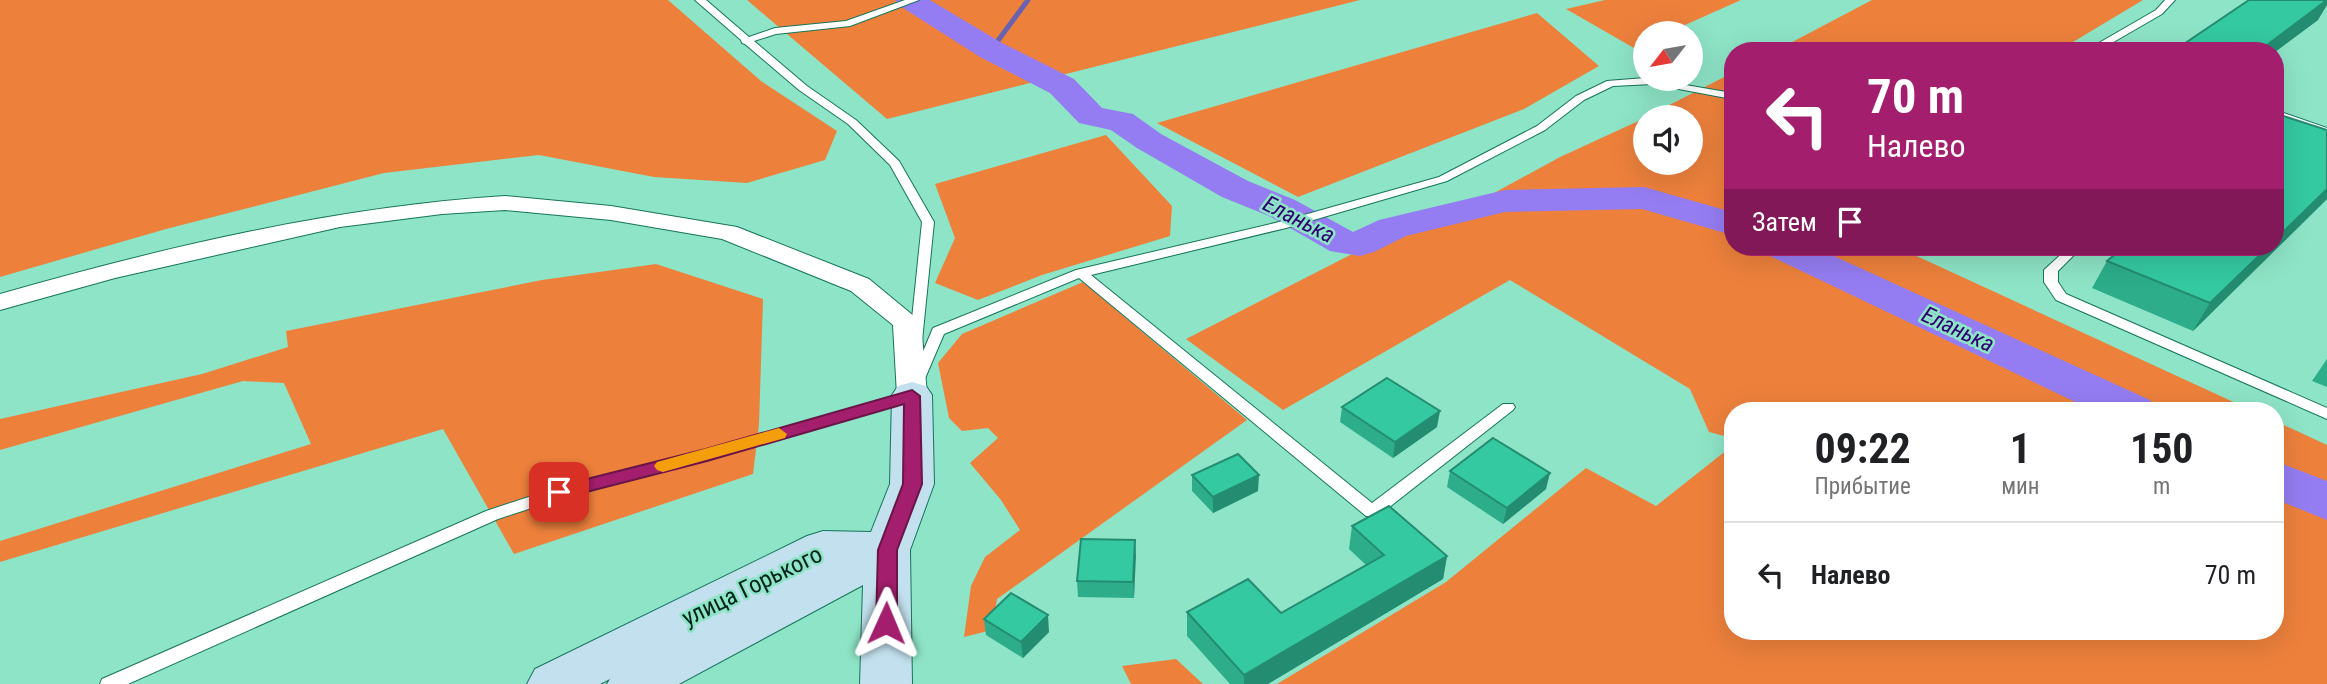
<!DOCTYPE html>
<html lang="ru">
<head>
<meta charset="utf-8">
<style>
	body { margin:0; font-family:"Roboto Condensed",sans-serif; background:#f6f6f6; color:#202124; height:100vh; display:flex; flex-direction:column; font-size:26px; white-space:nowrap }
	* { box-sizing:border-box; margin:0 }
	p { font-size:23px; color:#757577 }
	.icon { flex:none; width:38px; height:38px; fill:none; stroke:currentColor; stroke-width:2; stroke-linecap:round; stroke-linejoin:round }
	.map { position:relative; flex:1; overflow:hidden }
	.details { position:absolute; left:1724px; top:402px; width:560px; height:238px; display:flex; flex-direction:column; background:#fff; border-radius:28px; box-shadow:0 7px 28px #0002 }
	.details>* { flex:none }
	.banner { position:absolute; left:1724px; top:42px; width:560px; height:214px; border-radius:28px; box-shadow:0 7px 28px #0002; background:#a31f6d; color:#fff; overflow:hidden }
	.needle { width:46px; rotate:239deg }
	.tools { position:absolute; left:1633px; top:21px; display:grid; gap:14px }
	.tools a { display:grid; place-items:center; width:70px; height:70px; border-radius:50%; background:#fff; box-shadow:0 7px 28px #0002; font-size:35px }
	.pin { position:absolute; display:grid; place-items:center; width:60px; height:60px; color:#fff; margin:-30px; border-radius:14px; box-shadow:0 4px 10px #0006 }
	.me { position:absolute; width:77px; margin:-38px; rotate:1deg; stroke-linejoin:round; filter:drop-shadow(0 0 5px #0008) }
	.turn { display:flex; align-items:center; gap:24px; height:147px; padding:0 28px; font-size:32px }
	.turn .icon { width:91px; height:91px; stroke-width:2.5 }
	.turn b { display:block; font-size:49px; line-height:60px }
	.then { display:flex; align-items:center; height:66px; padding:0 28px; background:#0003; gap:14px; font-size:26px }
	.eta { display:flex; justify-content:space-evenly; align-items:center; height:119px; text-align:center }
	.eta b { font-size:42px; font-weight:700; line-height:49px }
	ul { padding:0; list-style:none }
	li { display:flex; align-items:center; gap:21px; height:105px; padding:0 28px; border-top:2px solid #e0e0e0 }
	li div { flex:1 }
	li b { display:block; font-size:26px }
	li em { font-style:normal }
	.map>svg:first-child { display:block }
	.green { fill:#ed813c }
	.lines { fill:none; stroke-linecap:round; stroke-linejoin:round }
	.stream { stroke:#6862b1; stroke-width:5 }
	.river { fill:#947df2; fill-rule:evenodd }
	.service-casing { stroke:#15755c; stroke-width:2 }
	.minor-casing { stroke:#15755c; stroke-width:2 }
	.secondary-casing { stroke:#15755c; stroke-width:2 }
	.service { fill:#fff; fill-rule:evenodd }
	.minor { fill:#fff; fill-rule:evenodd }
	.secondary { fill:#c2e0ed; fill-rule:evenodd }
	.wall { fill:#2dad8a }
	.shaded-wall { fill:#248d71 }
	.building { fill:#34c9a1; stroke:#248d71; stroke-width:2 }
	.route { fill:#a31f6d; stroke:#6a1447; stroke-width:2 }
	.slow { fill:#f59e0b }
	.labels { text-anchor:middle; stroke-width:5; stroke-linejoin:round; paint-order:stroke }
	.water-label { font-size:23px; font-style:italic; fill:#300271; stroke:#8ee4c6 }
	.near-street-label { font-size:24px; fill:#002319; stroke:#8ee4c6 }
</style>
</head>
<body>
<div class="map">
<svg width="2327" height="684" viewBox="0 0 2327 684">
	<rect width="100%" height="100%" fill="#8ee4c6"/>
	<!-- green -->
	<path class="green" d="M0,0H668L761,81L837,131L825,160L747,183L654,177L539,155L384,173L166,229L0,277Z
		M747,0H1360L887,119Z
		M1605,0H1741L1667,33H1645V43L1634,48L1566,9Z
		M1872,0H2143L2058,51H1775Z
		M1537,13L1599,66L1524,109L1298,197L1157,123Z
		M1732,73V247H1897L2253,411H1732V438L1709,432L1690,389L1510,280L1283,410L1186,339L1356,252L1443,221L1560,157L1645,118V163H1690V117H1646Z
		M1106,135L1172,206L1170,236L1042,275L978,300L935,283L955,238L935,184Z
		M656,264L763,299L759,424L753,474L514,554L443,429L0,562V541L311,444L284,383L243,381L0,450V419L202,374L288,347L286,331L542,280Z
		M1083,282L1247,420L997,599L992,630L964,637L971,586L985,557L1020,530L1001,500L970,463L998,438L988,428L962,431L949,418L938,363L962,334Z
		M2275,421L2327,445V684H1277L1446,582L1586,468L1656,506L1732,446V632H2275Z
		M1176,659L1203,684H1131L1122,666Z"/>
	<g class="lines">
		<!-- stream -->
		<path class="stream" d="M991,50L1028,0"/>
		<!-- river -->
		<path class="river" d="M895,0H930L1002,43L1074,79L1102,108L1133,114L1161,134L1248,181L1295,200L1353,232L1379,220L1505,190L1644,187L1732,212V235L1642,209L1505,212L1406,236L1374,252L1360,256L1330,251L1269,216L1222,197L1137,148L1111,130L1079,123L1050,93L980,57L900,6Z
			M1762,247H1814L2150,400L2156,411H2094L1768,255Z
			M2275,461L2327,481V520L2275,499Z"/>
		<!-- service casing -->
		<g class="service-casing">
			<path id="service" d="M695,0H706L749,37L775,28L846,21L905,0H919L850,26L776,34L754,41L807,86L856,120L899,161L934,222L922,341H912L910,338L922,222L890,165L848,124L799,90L745,44L742,43L741,40Z
				M2165,0H2175L2162,14L2098,51H2085L2156,10Z
				M1645,78L1732,93V99L1652,84L1613,86L1584,100L1545,130L1447,181L1286,228L1091,275L1372,503L1503,404H1513L1515,407L1513,410L1378,516H1366L1079,278L944,334L923,383L918,385L911,380L933,328L1076,270L1279,222L1439,177L1537,126L1576,96L1607,81Z
				M2275,110L2327,128V135L2275,117Z
				M2069,247H2082L2058,271V282L2066,294L2327,408V419L2056,300L2044,282V270Z
				M911,391L916,393L918,396L916,399L707,460L562,498L498,519L128,684H100L102,679L486,511L559,487L706,450Z"/>
		</g>
		<!-- minor casing -->
		<g class="minor-casing">
			<path id="minor" d="M505,196L611,206L737,227L869,279L921,322L927,395L922,402L912,405L902,402L897,395L893,325L851,291L722,239L611,220L505,210L442,214L340,227L115,278L0,310V294C165,247 333,207 505,196Z"/>
		</g>
		<!-- secondary casing -->
		<g class="secondary-casing">
			<path id="secondary" d="M912,382L926,386L932,395L934,484L910,550L912,684H860L863,585L679,684H607L610,679L600,684H527L535,669L807,536L823,531L871,532L890,484L892,395L898,386Z"/>
		</g>
		<!-- service -->
		<use href="#service" class="service"/>
		<!-- minor -->
		<use href="#minor" class="minor"/>
		<!-- secondary -->
		<use href="#secondary" class="secondary"/>
	</g>
	<!-- wall -->
	<path class="wall" d="M2318,20L2275,52V51H2181L2184,44Z
		M2327,130V199L2193,331L2092,288L2107,261Z
		M1996,247H2019L2011,253Z
		M2327,359V387L2312,381Z
		M1342,407L1437,427L1393,458L1340,422Z
		M1450,471L1546,489L1503,524L1447,487Z
		M1192,475L1258,491L1213,513L1192,491Z
		M1352,526L1447,556L1443,579L1268,684H1230L1187,636V612L1281,613L1366,565L1349,549Z
		M1135,540L1134,598L1078,597L1077,581Z
		M984,619L1049,632L1023,658L986,635Z"/>
	<!-- shaded-wall -->
	<path class="shaded-wall" d="M2327,0V5L2318,20L2275,52V51H2259Z
		M2327,189V199L2193,331L2210,303L2268,247H2275V240Z
		M2014,247H2019L2011,253Z
		M1440,411L1437,427L1393,458L1395,442Z
		M1550,473L1546,489L1503,524L1507,508Z
		M1259,475L1258,491L1213,513V497Z
		M1135,540L1136,556L1134,598L1133,582Z
		M1447,556L1443,579L1268,684H1244V675Z
		M1048,615L1049,632L1023,658L1021,642Z"/>
	<!-- building -->
	<path class="building" d="M2249,0H2327L2259,51H2206L2184,44Z
		M2280,115L2327,130V189L2275,240V119Z
		M2124,247H2268L2210,303L2107,261Z
		M1387,378L1440,411L1395,442L1342,407Z
		M1493,438L1550,473L1507,508L1450,471Z
		M1238,454L1259,475L1213,497L1192,475Z
		M1389,506L1447,556L1244,675L1187,612L1248,579L1281,613L1384,555L1352,526Z
		M1081,539L1135,540L1133,582L1077,581Z
		M1011,593L1048,615L1021,642L984,619Z"/>
	<!-- route -->
	<path class="route" d="M912,390L920,396L922,484L897,550V623L894,628L886,631L879,628L876,623L878,550L903,484L904,404L707,461L559,499L552,497L550,492L552,488L559,486L706,449Z"/>
	<!-- slow -->
	<path class="slow" d="M779,428L787,434L785,438L663,472L657,470L654,466L657,462Z"/>
	<g class="labels">
		<!-- water labels -->
		<g class="water-label">
			<text transform="translate(1299 219) rotate(27)" y="8">Еланька</text>
			<text transform="translate(1958 329) rotate(25)" y="8">Еланька</text>
		</g>
		<!-- near-street labels -->
		<g class="near-street-label">
			<text transform="translate(752 586) rotate(-26)" y="8">улица Горького</text>
		</g>
	</g>
</svg>
<div class="tools">
<a><svg class="needle" viewBox="-14 -14 28 28"><path d="M0-13l5 13h-10z" fill="#e53935"/><path d="M0 13l5-13h-10z" fill="#757577"/></svg></a>
<a><svg class="icon" aria-label="sound" viewBox="0 0 24 24"><path d="M4 9h4l5-4v14l-5-4H4zM17 9q2 3 0 6"/></svg></a>
</div>
<div class="pin" style="left:559px;top:492px;background:#d93025"><svg class="icon" aria-label="arrive" viewBox="0 0 24 24"><path d="M6 21V4h12l-3 4 3 4H6"/></svg></div>
<svg class="me" style="left:886px;top:623px" viewBox="-20 -20 40 40"><path d="M0-17L14 15 0 8-14 15z" fill="#a31f6d" stroke="#fff" stroke-width="4"/></svg>
<div class="banner">
<div class="turn"><svg class="icon" aria-label="left" viewBox="0 0 24 24"><path d="M17 20v-9H6M10 6l-5 5 5 5"/></svg><div><b>70 m</b>Налево</div></div>
<div class="then">Затем<svg class="icon" aria-label="arrive" viewBox="0 0 24 24"><path d="M6 21V4h12l-3 4 3 4H6"/></svg></div>
</div>
<section class="details">
<div class="eta">
<div><b>09:22</b><p>Прибытие</p></div>
<div><b>1</b><p>мин</p></div>
<div><b>150</b><p>m</p></div>
</div>
<ul>
<li><svg class="icon" aria-label="left" viewBox="0 0 24 24"><path d="M17 20v-9H6M10 6l-5 5 5 5"/></svg><div><b>Налево</b></div><em>70 m</em></li>
</ul>
</section>
</div>
</body>
</html>
